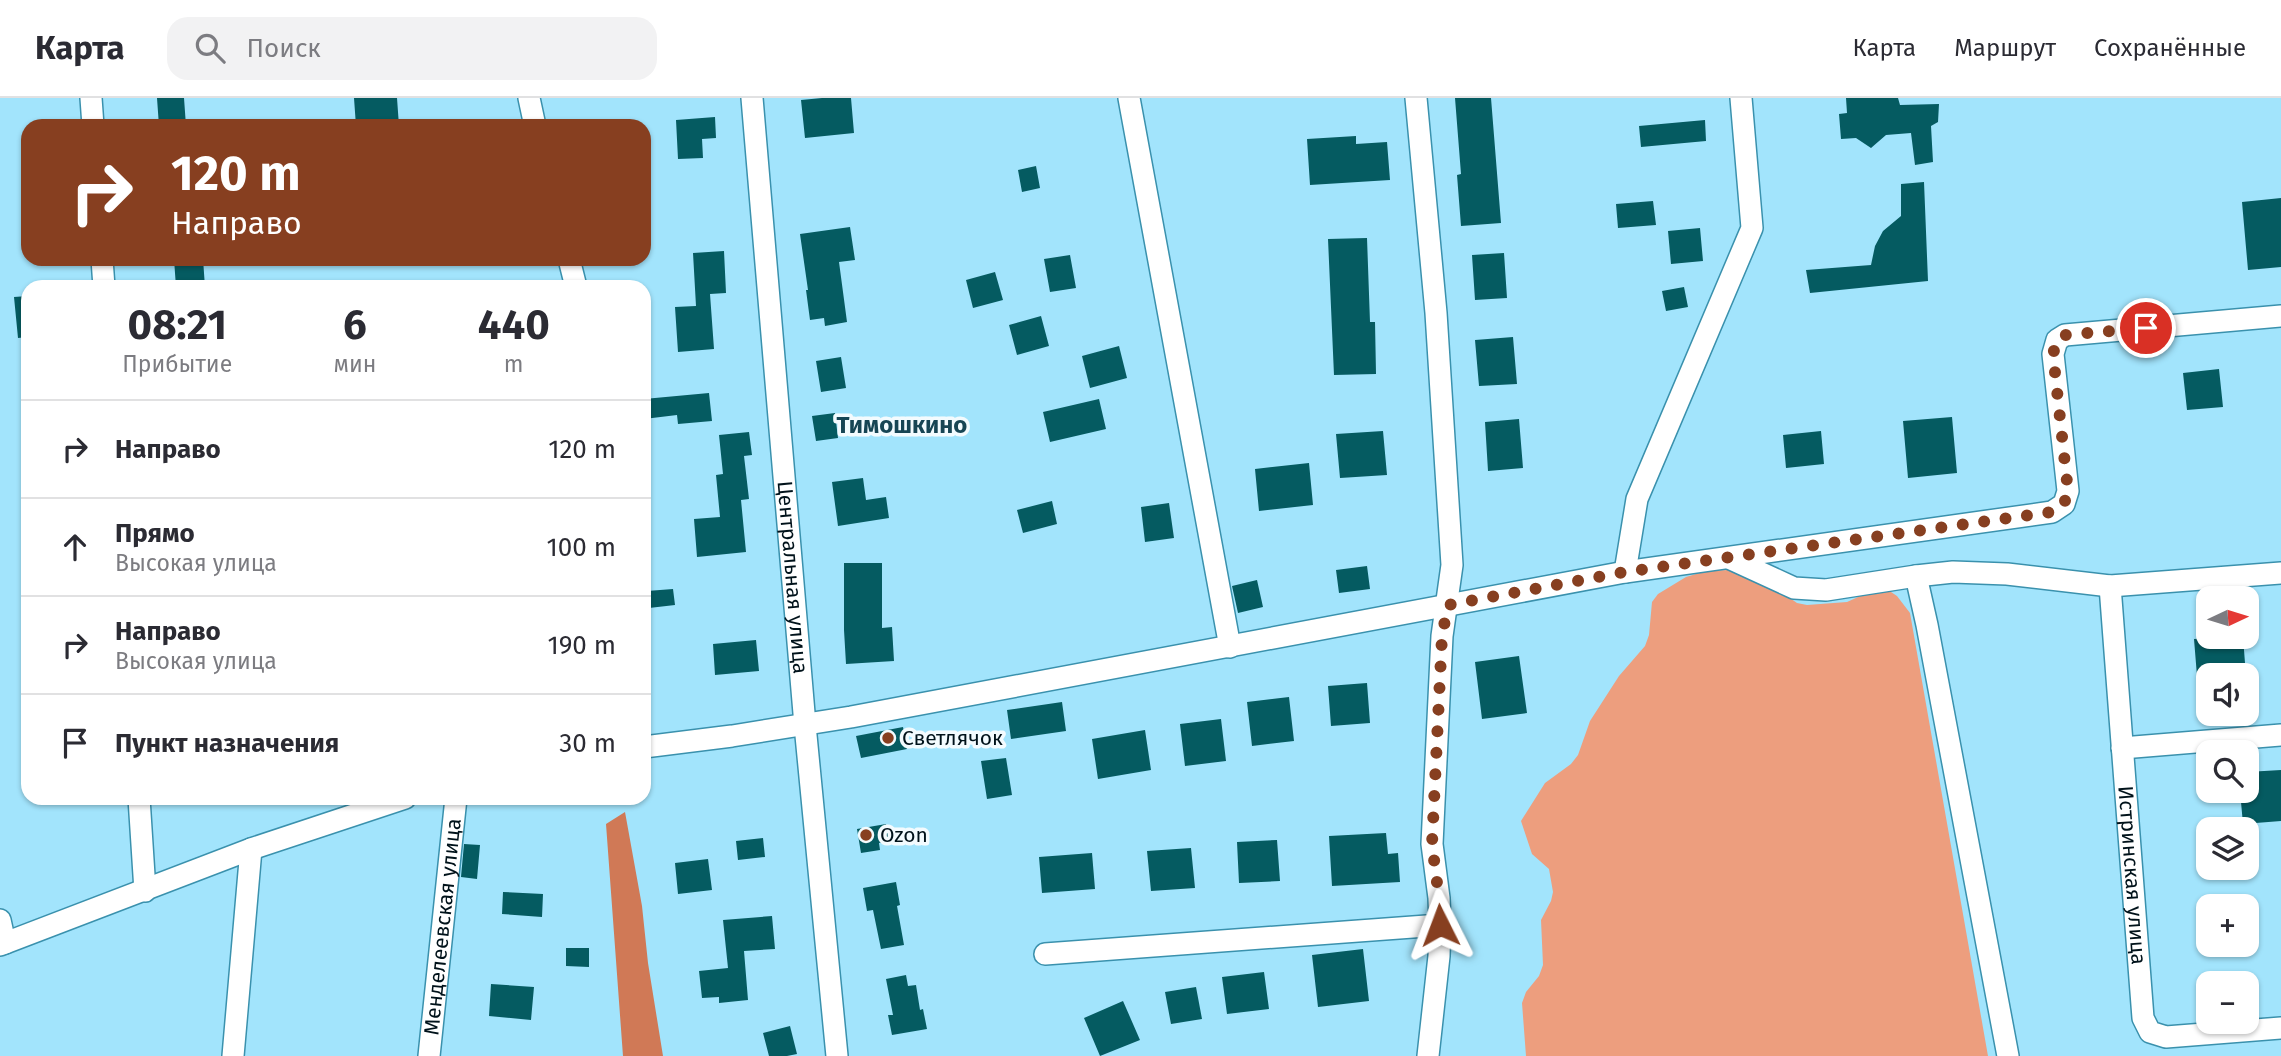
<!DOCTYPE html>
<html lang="ru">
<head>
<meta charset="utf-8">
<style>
	body { margin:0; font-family:"Fira Sans",sans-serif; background:#f2f2f3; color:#2b2b33; height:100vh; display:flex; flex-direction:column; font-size:26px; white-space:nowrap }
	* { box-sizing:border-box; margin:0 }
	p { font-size:23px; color:#7c7c81 }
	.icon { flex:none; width:38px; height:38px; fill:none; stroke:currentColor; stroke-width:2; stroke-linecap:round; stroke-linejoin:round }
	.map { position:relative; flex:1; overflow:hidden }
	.sheet { position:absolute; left:21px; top:182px; width:630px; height:525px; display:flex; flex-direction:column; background:#fff; border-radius:21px; box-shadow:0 2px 5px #0004 }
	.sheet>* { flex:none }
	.hud { position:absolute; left:21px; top:21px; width:630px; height:147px; border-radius:21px; box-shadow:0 2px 5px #0004; background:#873f20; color:#fff; overflow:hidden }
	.needle { width:46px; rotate:86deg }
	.tools { position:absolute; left:2196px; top:488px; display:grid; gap:14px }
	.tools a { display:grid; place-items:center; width:63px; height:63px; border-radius:14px; background:#fff; box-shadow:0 2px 5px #0004; font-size:35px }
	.pin { position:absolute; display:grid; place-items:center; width:60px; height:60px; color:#fff; margin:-30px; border:4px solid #fff; border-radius:50%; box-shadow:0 2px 7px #0007 }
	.me { position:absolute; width:77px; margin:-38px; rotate:357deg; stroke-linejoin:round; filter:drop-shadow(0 0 5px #0008) }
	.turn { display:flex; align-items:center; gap:24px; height:147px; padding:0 35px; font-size:32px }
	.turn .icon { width:91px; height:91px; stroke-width:2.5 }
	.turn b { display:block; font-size:49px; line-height:60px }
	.eta { display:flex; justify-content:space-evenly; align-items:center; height:119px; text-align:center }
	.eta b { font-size:42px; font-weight:700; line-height:49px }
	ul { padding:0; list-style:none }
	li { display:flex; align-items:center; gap:21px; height:98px; padding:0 35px; border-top:2px solid #e1e1e2 }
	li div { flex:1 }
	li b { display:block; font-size:26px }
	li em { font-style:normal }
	header { display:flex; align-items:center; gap:42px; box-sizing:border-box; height:98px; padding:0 35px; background:#fff; border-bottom:2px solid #e1e1e2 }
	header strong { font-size:33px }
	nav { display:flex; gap:38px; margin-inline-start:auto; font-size:24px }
	.search { width:490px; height:63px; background:#f2f2f3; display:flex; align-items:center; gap:18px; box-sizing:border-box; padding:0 24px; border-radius:21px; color:#7c7c81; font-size:26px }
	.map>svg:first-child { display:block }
	.green { fill:#ed9e7e }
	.forest { fill:#d07956 }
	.building { fill:#055b61 }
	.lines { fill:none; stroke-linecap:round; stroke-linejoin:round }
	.minor-casing { stroke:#3a91ad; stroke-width:24 }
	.minor { stroke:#fff; stroke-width:21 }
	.route { stroke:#873f20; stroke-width:12; stroke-dasharray:0 21.6 }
	.poi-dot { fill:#873f20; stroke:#f3fbfe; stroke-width:2.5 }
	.labels { text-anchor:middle; stroke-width:7; stroke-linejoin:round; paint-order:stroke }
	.street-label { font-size:21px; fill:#00121a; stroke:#f3fbfe }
	.poi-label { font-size:21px; fill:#00121a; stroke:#f3fbfe; text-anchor:start }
	.quarter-label { font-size:24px; font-weight:bold; fill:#174554; stroke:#f3fbfe }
</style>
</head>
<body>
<header>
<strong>Карта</strong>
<div class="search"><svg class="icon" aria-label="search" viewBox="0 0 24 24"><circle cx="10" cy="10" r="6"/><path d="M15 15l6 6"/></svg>Поиск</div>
<nav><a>Карта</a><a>Маршрут</a><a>Сохранённые</a></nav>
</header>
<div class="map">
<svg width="2281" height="958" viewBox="0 0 2281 958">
	<rect width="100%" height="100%" fill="#a2e4fc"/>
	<!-- green -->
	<path class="green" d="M1728,472H1739L1760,479L1797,505L1807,507L1847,504L1876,491L1888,492L1897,498L1910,515L1988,958H1526L1522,905L1526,894L1539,878L1543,867L1541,822L1551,803L1553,794L1549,771L1532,756L1521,723L1545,685L1571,666L1578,657L1590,623L1619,578L1645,548L1649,537L1652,504L1658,496L1686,479L1706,473Z"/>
	<!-- forest -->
	<path class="forest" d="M625,714L642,808L648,865L663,958H623L606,726Z"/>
	<!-- building -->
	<path class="building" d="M157,0H184L186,28H159Z
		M354,0H397L399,28H356Z
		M822,0H851L854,35L805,40L801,2Z
		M1455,0H1491L1501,125L1461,128L1457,77L1461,76Z
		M1846,0H1898L1900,7L1939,6L1938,24L1931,28L1933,64L1915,67L1911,35L1886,37L1871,50L1856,40L1841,41L1839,16L1847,15Z
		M715,19L716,40L702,41L703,60L678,61L676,22Z
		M1705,22L1706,43L1641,49L1639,28Z
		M1356,38V46L1387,44L1390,82L1310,87L1307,41Z
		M1036,68L1040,90L1022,94L1018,72Z
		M1924,84L1928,183L1810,195L1806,172L1871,167L1875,148L1883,133L1901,118V86Z
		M2281,100V169L2248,172L2242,104Z
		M1653,103L1656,127L1618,130L1616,106Z
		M850,129L855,162L839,164L847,224L825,228L824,220L810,222L806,192H808L800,136Z
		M1700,130L1703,163L1671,166L1668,133Z
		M1367,140L1370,224H1375L1376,276L1334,277L1328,141Z
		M724,153L726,195L710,196L714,251L678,254L675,209L696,208L693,155Z
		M1504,155L1507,200L1475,202L1472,157Z
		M1070,157L1076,190L1050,194L1044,161Z
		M174,161H203L205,189H176Z
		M995,174L1003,202L973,210L966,182Z
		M1684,189L1688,209L1666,213L1662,193Z
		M28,198V239L18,240L14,199Z
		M1041,218L1049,248L1017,257L1009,227Z
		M1513,239L1517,286L1479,288L1475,242Z
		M1119,248L1127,280L1090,290L1082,258Z
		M841,259L846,290L821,294L816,263Z
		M2219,271L2223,309L2187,312L2183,275Z
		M709,295L712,323L678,326L677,317L644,321V301Z
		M1099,301L1106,331L1050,344L1043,314Z
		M835,315L838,340L816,343L812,318Z
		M1952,319L1957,375L1908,380L1903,323Z
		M1519,321L1523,370L1488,373L1485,324Z
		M1383,333L1387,377L1340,380L1336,336Z
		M1821,333L1824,366L1786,370L1783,337Z
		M749,334L752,357L744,358L749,401L741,402L746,454L697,459L694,421L720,419L716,377L723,376L719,337Z
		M1309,365L1313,407L1259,413L1255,371Z
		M863,380L866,402L886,399L889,420L838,428L832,384Z
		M1052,403L1057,426L1023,435L1017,412Z
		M1169,405L1174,440L1145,444L1141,409Z
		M844,465H882V530L892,529L894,563L846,566L844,532Z
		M1367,468L1370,491L1339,495L1336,472Z
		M1257,482L1263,509L1238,515L1232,488Z
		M673,491L675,507L649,510L647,493Z
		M2224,539H2243L2246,578H2197L2194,541Z
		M756,542L759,573L715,577L713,546Z
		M1519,558L1527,615L1482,621L1475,564Z
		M1367,585L1370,625L1331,628L1328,588Z
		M1289,599L1294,643L1252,648L1247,604Z
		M1062,604L1066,633L1011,641L1007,612Z
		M1221,621L1226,663L1185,668L1180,626Z
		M903,629L907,651L861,660L856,638Z
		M1145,632L1151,672L1098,681L1092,641Z
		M1006,660L1012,697L987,701L981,663Z
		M2281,672V723L2243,726L2240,693H2247V674Z
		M886,726L889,743L879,745L880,752L861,755L857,731Z
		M1386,735L1388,756L1398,755L1400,784L1332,788L1329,738Z
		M763,740L765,759L738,762L736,743Z
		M1277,742L1280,783L1239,785L1237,744Z
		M464,746L480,747L477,781L461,779Z
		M1191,750L1195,790L1151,793L1147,753Z
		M1092,755L1095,791L1042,795L1039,759Z
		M708,761L712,792L678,796L675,765Z
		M896,784L900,807L897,808L904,847L881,851L873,812L867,813L863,790Z
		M503,794L543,796L542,819L502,816Z
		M772,818L775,851L744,853L748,902L719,905V899L702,900L699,873L728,870L723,822Z
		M566,850H589V869L566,868Z
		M1363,851L1369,903L1318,909L1312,857Z
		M1264,874L1269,911L1227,916L1222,879Z
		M906,877L908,888L916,887L920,912L923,911L927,931L892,937L888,917H893L886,881Z
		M491,886L534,889L531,922L489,918Z
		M1196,889L1202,921L1171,926L1165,894Z
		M1123,903L1140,942L1100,958L1084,920Z
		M790,928L797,956L787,958H769L763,935Z"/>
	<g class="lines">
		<!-- minor casing -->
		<g class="minor-casing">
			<g id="minor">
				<path d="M91,0L93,28"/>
				<path d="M529,0L535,28"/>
				<path id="s1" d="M752,0L805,627L837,958"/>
				<path d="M1129,0L1230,549"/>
				<path d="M1416,0L1436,215L1452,467L1442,538L1432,746L1439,800L1440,827L1439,858L1428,958"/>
				<path d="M102,161L104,189"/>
				<path d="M569,161L576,189"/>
				<path d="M1731,461L1794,490L1826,492L1916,478L1953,474L2007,476L2110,488L2281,475"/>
				<path d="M1625,474L1637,401L1752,130L1741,0"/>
				<path d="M1916,478L1927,527L2008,958"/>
				<path id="s2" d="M2110,488L2143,920L2150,934L2166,939L2281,930"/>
				<path d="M644,649L732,638L851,619L1625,474L2052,414L2064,406L2068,393L2053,256L2057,242L2065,237L2281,218"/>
				<path d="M2122,650L2281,637"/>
				<path d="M139,700L145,793"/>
				<path d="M0,822L5,845"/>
				<path d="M0,847L251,751L405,700"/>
				<path d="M1045,856L1440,827"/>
				<path d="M233,958L251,751"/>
				<path id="s3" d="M429,958L456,700"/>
			</g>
		</g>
		<!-- minor -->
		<use href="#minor" class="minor"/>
	</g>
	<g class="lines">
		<!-- route -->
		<path class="route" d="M1440,827L1439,800L1432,746L1442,538L1448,507L1625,474L2052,414L2064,406L2068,393L2053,256L2057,242L2065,237L2146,230"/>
	</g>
	<!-- markers -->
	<g class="poi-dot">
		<circle cx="888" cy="640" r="7"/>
		<circle cx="866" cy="737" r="7"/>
	</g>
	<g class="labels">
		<!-- street labels -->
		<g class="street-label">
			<text dy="7" stroke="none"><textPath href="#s1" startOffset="481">Центральная улица</textPath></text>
			<text dy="7" stroke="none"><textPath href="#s2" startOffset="290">Истринская улица</textPath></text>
			<text dy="7" stroke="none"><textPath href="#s3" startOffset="130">Менделеевская улица</textPath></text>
		</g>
		<!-- poi labels -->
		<g class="poi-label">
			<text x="902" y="647">Светлячок</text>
			<text x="880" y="744">Ozon</text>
		</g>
		<!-- quarter labels -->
		<g class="quarter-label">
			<text x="902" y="335">Тимошкино</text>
		</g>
	</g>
</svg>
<div class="tools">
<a><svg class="needle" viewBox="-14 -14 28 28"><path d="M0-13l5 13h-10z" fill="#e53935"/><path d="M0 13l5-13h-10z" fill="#7c7c81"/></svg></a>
<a><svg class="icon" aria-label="sound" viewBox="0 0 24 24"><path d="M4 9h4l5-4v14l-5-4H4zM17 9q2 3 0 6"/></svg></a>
<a><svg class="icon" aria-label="search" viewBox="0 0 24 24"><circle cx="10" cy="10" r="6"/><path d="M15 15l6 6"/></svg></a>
<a><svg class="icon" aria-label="layers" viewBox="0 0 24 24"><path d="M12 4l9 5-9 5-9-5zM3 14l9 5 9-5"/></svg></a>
<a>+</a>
<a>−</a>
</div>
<div class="pin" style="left:2146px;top:230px;background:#d93025"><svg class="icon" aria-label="arrive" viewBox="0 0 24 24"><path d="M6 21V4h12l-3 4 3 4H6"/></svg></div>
<svg class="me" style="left:1440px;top:827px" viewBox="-20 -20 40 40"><path d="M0-17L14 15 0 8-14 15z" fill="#873f20" stroke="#fff" stroke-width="4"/></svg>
<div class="hud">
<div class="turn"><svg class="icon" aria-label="right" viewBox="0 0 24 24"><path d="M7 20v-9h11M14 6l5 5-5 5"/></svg><div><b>120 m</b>Направо</div></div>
</div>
<section class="sheet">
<div class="eta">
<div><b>08:21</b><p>Прибытие</p></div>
<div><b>6</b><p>мин</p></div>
<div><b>440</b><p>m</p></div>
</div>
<ul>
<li><svg class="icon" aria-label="right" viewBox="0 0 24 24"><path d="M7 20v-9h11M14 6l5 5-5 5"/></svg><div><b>Направо</b></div><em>120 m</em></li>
<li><svg class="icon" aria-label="ahead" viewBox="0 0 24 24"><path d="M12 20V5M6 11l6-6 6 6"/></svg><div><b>Прямо</b><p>Высокая улица</p></div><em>100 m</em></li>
<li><svg class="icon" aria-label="right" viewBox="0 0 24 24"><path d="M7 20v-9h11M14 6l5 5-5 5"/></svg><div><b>Направо</b><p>Высокая улица</p></div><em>190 m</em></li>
<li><svg class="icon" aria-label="arrive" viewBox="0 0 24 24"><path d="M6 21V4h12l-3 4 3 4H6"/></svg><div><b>Пункт назначения</b></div><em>30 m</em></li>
</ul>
</section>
</div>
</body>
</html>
